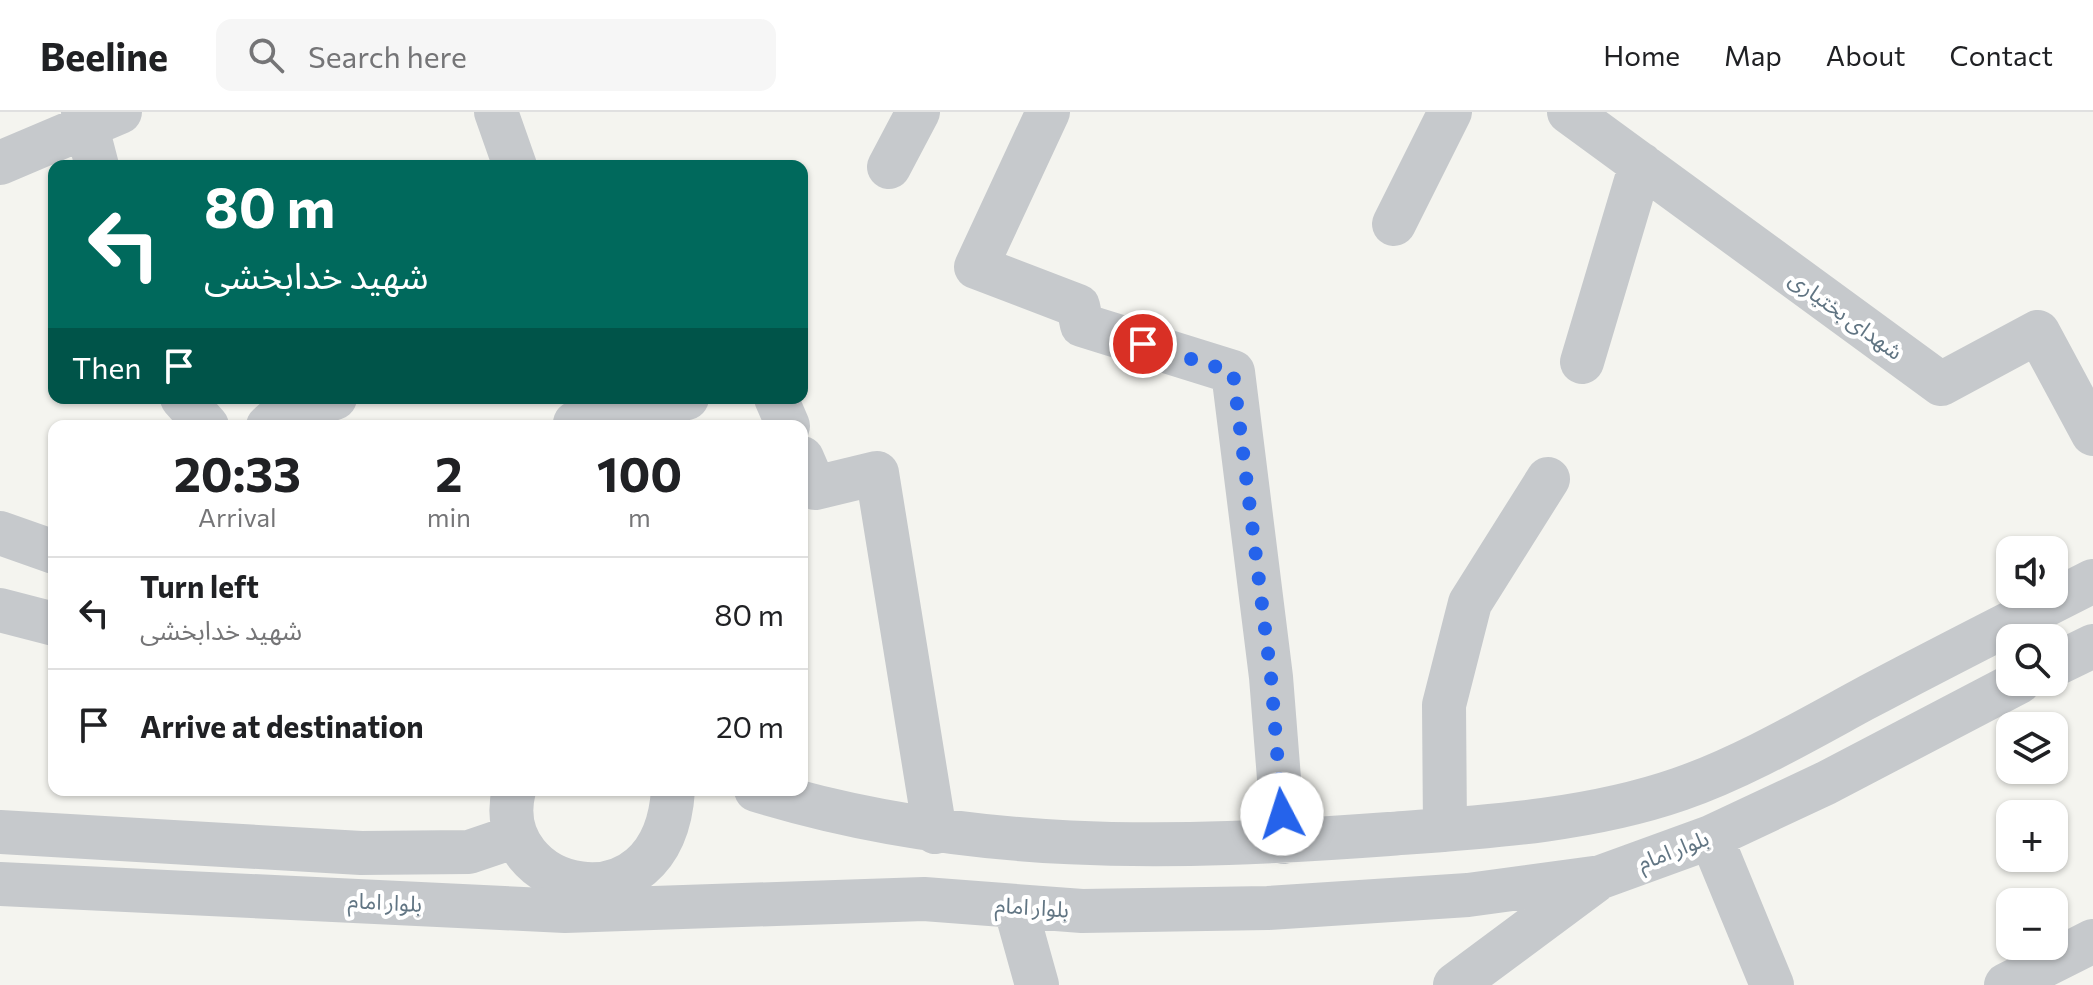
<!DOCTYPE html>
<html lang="en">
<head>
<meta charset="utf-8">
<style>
	body { margin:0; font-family:Commissioner,"Noto Sans Arabic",sans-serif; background:#f6f6f6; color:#202124; height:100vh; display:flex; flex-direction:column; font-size:30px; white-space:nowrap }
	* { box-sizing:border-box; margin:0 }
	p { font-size:26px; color:#757577 }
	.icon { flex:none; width:44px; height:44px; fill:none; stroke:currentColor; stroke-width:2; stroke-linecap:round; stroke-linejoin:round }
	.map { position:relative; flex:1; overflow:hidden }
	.side { position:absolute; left:48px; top:308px; width:760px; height:376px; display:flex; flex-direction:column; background:#fff; border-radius:16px; box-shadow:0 2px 6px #0004 }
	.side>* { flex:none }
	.hud { position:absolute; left:48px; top:48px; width:760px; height:244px; border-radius:16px; box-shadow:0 2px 6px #0004; background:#00695c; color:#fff; overflow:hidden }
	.tools { position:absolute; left:1996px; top:424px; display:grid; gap:16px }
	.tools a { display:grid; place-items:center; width:72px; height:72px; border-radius:16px; background:#fff; box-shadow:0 2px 6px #0004; font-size:40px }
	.pin { position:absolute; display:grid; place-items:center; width:68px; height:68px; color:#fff; margin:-34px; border:4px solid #fff; border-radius:50%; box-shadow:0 2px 8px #0007 }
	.me { position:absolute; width:88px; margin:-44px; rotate:355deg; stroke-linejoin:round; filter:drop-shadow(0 0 6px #0008) }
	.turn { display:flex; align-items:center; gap:28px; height:168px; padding:0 24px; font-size:36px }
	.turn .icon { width:104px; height:104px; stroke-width:2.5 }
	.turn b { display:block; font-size:56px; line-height:68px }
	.then { display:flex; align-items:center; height:76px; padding:0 24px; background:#0003; gap:16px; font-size:30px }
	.eta { display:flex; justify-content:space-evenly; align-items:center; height:136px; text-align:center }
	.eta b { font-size:48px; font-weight:700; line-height:56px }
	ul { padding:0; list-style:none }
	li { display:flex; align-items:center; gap:24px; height:112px; padding:0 24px; border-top:2px solid #e0e0e0 }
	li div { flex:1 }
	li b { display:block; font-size:30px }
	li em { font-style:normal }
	header { display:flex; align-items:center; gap:48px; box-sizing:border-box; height:112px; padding:0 40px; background:#fff; border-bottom:2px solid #e0e0e0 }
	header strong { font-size:38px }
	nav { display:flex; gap:44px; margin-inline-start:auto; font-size:28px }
	.search { width:560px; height:72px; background:#f6f6f6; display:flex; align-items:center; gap:20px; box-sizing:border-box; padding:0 28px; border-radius:16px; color:#757577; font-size:30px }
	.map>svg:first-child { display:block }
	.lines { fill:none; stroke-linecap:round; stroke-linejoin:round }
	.minor { stroke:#c6c9cc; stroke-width:44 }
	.route { stroke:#2563eb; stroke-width:14; stroke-dasharray:0 25.2 }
	.labels { text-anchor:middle; stroke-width:8; stroke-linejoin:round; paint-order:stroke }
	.street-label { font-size:22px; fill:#617583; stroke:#fff }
</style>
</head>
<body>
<header>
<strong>Beeline</strong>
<div class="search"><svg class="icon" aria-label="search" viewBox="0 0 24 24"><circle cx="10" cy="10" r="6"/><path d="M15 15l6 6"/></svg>Search here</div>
<nav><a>Home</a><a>Map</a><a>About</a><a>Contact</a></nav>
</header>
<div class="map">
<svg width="2093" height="873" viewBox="0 0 2093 873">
	<rect width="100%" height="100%" fill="#f4f4ef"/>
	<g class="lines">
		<!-- minor -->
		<path class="minor" d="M83,0L97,54
			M496,0L515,54
			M1048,0L976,155L1078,194L1082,213L1233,260L1271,565L1284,730
			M1569,0L1941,272L2038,220L2093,322
			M0,51L120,0
			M889,55L918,0
			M1394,112L1450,0
			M1582,250L1641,52
			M182,286L207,314
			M776,286L788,314
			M575,311L687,286
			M268,314L278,305L335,286
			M802,346L815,376L877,361L935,720
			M0,421L54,440
			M0,498L54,512
			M2054,553L2093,534
			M514,678C488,780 664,825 673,678
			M756,678C968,743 1171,738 1389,722C1485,715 1588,709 1680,677C1741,656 1805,619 1862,588C1939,547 2016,508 2093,469
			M1445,718L1444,593L1470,491L1548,367
			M0,720L361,741L469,740L516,724
			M1711,725L1772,873
			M0,772L565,799L924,787L1082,799L1268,796L1468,783L1601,765L1711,725L1826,671L2019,570
			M1015,794L1037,873
			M1455,873L1595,769
			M2006,873L2093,829"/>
	</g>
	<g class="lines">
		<!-- route -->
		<path class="route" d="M1143,232L1233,260L1271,565L1282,702"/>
	</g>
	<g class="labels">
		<!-- street labels -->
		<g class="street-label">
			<text transform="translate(1846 203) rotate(36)" y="8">شهدای بختیاری</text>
			<text transform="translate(1673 738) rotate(-21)" y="8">بلوار امام</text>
			<text transform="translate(385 790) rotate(3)" y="8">بلوار امام</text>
			<text transform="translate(1032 795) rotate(4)" y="8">بلوار امام</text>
		</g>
	</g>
</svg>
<div class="tools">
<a><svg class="icon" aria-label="sound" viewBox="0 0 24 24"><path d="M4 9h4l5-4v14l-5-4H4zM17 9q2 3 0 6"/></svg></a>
<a><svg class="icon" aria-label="search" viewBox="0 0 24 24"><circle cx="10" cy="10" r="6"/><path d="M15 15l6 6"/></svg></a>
<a><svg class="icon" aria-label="layers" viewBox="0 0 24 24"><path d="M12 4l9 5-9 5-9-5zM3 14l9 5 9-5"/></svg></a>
<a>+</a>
<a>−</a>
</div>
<div class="pin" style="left:1143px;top:232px;background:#d93025"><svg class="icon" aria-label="arrive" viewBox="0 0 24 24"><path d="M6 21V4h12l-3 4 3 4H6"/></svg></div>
<svg class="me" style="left:1282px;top:702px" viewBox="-20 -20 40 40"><circle r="19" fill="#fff"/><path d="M0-13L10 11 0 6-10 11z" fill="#2563eb"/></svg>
<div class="hud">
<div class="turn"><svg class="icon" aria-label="left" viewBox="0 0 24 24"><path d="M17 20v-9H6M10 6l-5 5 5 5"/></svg><div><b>80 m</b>شهید خدابخشی</div></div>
<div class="then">Then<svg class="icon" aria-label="arrive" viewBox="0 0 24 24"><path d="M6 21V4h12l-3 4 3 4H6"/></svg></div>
</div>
<section class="side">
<div class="eta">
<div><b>20:33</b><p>Arrival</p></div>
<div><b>2</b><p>min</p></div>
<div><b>100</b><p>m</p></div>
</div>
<ul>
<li><svg class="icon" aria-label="left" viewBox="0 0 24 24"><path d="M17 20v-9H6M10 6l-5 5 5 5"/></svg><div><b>Turn left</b><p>شهید خدابخشی</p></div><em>80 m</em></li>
<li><svg class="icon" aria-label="arrive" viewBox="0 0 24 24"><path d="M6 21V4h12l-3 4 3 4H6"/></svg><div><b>Arrive at destination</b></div><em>20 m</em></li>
</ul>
</section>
</div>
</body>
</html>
